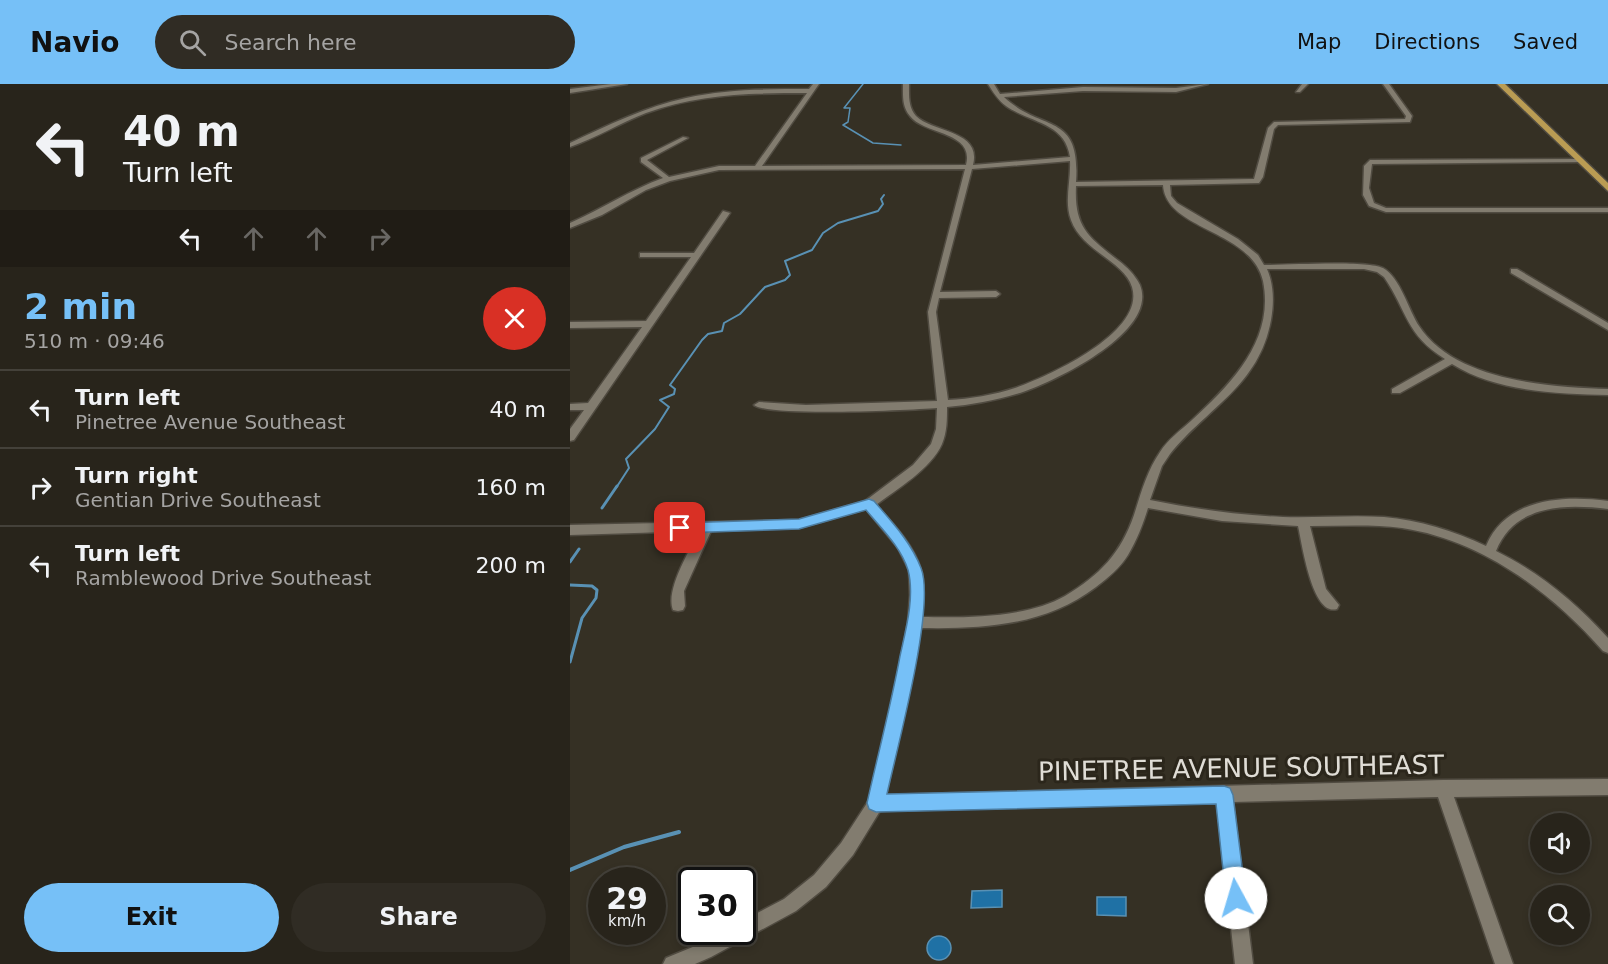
<!DOCTYPE html>
<html lang="en">
<head>
<meta charset="utf-8">
<style>
	body { margin:0; font-family:"DejaVu Sans",sans-serif; background:#302c24; color:#f1f3f6; height:100vh; display:flex; flex-direction:column; font-size:22px; white-space:nowrap }
	* { box-sizing:border-box; margin:0 }
	p { font-size:20px; color:#a5a4a3 }
	.icon { flex:none; width:33px; height:33px; fill:none; stroke:currentColor; stroke-width:2; stroke-linecap:round; stroke-linejoin:round }
	.map { position:relative; flex:1; overflow:hidden }
	.panel { display:flex; flex-direction:column; background:#28241b; width:570px }
	.panel>* { flex:none }
	.top-card { background:#28241b; color:#f1f3f6; overflow:hidden }
	.controls { position:absolute; left:960px; top:729px; display:grid; gap:12px }
	.controls a { display:grid; place-items:center; width:60px; height:60px; border-radius:50%; background:#28241b; box-shadow:0 3px 9px #0003,0 0 0 2px #44413a; font-size:30px }
	.speed { position:absolute; left:18px; top:783px; display:flex; gap:12px; font-size:30px; font-weight:700; text-align:center }
	.speed>* { display:grid; place-content:center; width:78px; height:78px; border-radius:50%; background:#28241b; box-shadow:0 3px 9px #0003,0 0 0 2px #44413a; line-height:1 }
	.speed small { font-size:15px; font-weight:400 }
	.speed .limit { border:3px solid #111; border-radius:9px; background:#fff; color:#111 }
	.pin { position:absolute; display:grid; place-items:center; width:51px; height:51px; color:#fff; margin:-26px; border-radius:12px; box-shadow:0 3px 9px #0006 }
	.me { position:absolute; width:66px; margin:-33px; rotate:354deg; stroke-linejoin:round; filter:drop-shadow(0 0 4px #0008) }
	.turn { display:flex; align-items:center; gap:21px; height:126px; padding:0 24px; font-size:27px }
	.turn .icon { width:78px; height:78px; stroke-width:2.5 }
	.turn b { display:block; font-size:42px; line-height:51px }
	.lanes { display:flex; align-items:center; height:57px; padding:0 24px; background:#0003; justify-content:center; gap:30px; direction:ltr }
	.lanes .off { opacity:.35 }
	.round { display:grid; place-items:center; flex:none; width:63px; height:63px; border-radius:32px; background:#302c24 }
	.summary { display:flex; align-items:center; justify-content:space-between; height:102px; padding:0 24px }
	h1 { font-size:36px; font-weight:700; line-height:45px; color:#76c0f7 }
	.action { display:flex; gap:12px; margin-top:auto; padding:12px 24px }
	.action a { flex:1; height:69px; border-radius:36px; background:#76c0f7; color:#111; font-size:24px; font-weight:700; line-height:69px; text-align:center }
	.action a+a { background:#302c24; color:#f1f3f6 }
	ul { padding:0; list-style:none }
	li { display:flex; align-items:center; gap:18px; height:78px; padding:0 24px; border-top:2px solid #44413a }
	li div { flex:1 }
	li b { display:block; font-size:22px }
	li em { font-style:normal }
	header { display:flex; align-items:center; gap:36px; box-sizing:border-box; height:84px; padding:0 30px; background:#76c0f7; color:#111 }
	header strong { font-size:28px }
	nav { display:flex; gap:33px; margin-inline-start:auto; font-size:21px }
	.search { width:420px; height:54px; background:#302c24; display:flex; align-items:center; gap:15px; box-sizing:border-box; padding:0 21px; border-radius:33px; color:#a5a4a3; font-size:22px }
	main { display:flex; flex:1; min-height:0 }
	.map>svg:first-child { display:block }
	.water { fill:#1f71a5; stroke:#5991b4; stroke-width:1.5 }
	.lines { fill:none; stroke-linecap:round; stroke-linejoin:round }
	.stream-far3 { stroke:#5991b4; stroke-width:1.5 }
	.stream-far2 { stroke:#5991b4; stroke-width:2 }
	.stream-far1 { stroke:#5991b4; stroke-width:3 }
	.stream { stroke:#5991b4; stroke-width:4 }
	.minor-casing { stroke:#504b41; stroke-width:3 }
	.major-casing { stroke:#504b41; stroke-width:3 }
	.minor { fill:#827c6f; fill-rule:evenodd }
	.major { fill:#ba9c53; fill-rule:evenodd }
	.route { fill:#76c0f7; stroke:#4d7da1; stroke-width:1.5 }
	.labels { text-anchor:middle; stroke-width:6; stroke-linejoin:round; paint-order:stroke }
	.near-street-label { font-size:26px; fill:#e0ddd6; stroke:#2b261b }
</style>
</head>
<body>
<header>
<strong>Navio</strong>
<div class="search"><svg class="icon" aria-label="search" viewBox="0 0 24 24"><circle cx="10" cy="10" r="6"/><path d="M15 15l6 6"/></svg>Search here</div>
<nav><a>Map</a><a>Directions</a><a>Saved</a></nav>
</header>
<main>
<section class="panel">
<div class="top-card">
<div class="turn"><svg class="icon" aria-label="left" viewBox="0 0 24 24"><path d="M17 20v-9H6M10 6l-5 5 5 5"/></svg><div><b>40 m</b>Turn left</div></div>
<div class="lanes"><svg class="icon" aria-label="left" viewBox="0 0 24 24"><path d="M17 20v-9H6M10 6l-5 5 5 5"/></svg><svg class="icon off" aria-label="ahead" viewBox="0 0 24 24"><path d="M12 20V5M6 11l6-6 6 6"/></svg><svg class="icon off" aria-label="ahead" viewBox="0 0 24 24"><path d="M12 20V5M6 11l6-6 6 6"/></svg><svg class="icon off" aria-label="right" viewBox="0 0 24 24"><path d="M7 20v-9h11M14 6l5 5-5 5"/></svg></div>
</div>
<div class="summary"><div><h1>2 min</h1><p>510 m · 09:46</p></div><a class="round" style="background:#d93025;color:#fff"><svg class="icon" aria-label="close" viewBox="0 0 24 24"><path d="M6 6l12 12M18 6L6 18"/></svg></a></div>
<ul>
<li><svg class="icon" aria-label="left" viewBox="0 0 24 24"><path d="M17 20v-9H6M10 6l-5 5 5 5"/></svg><div><b>Turn left</b><p>Pinetree Avenue Southeast</p></div><em>40 m</em></li>
<li><svg class="icon" aria-label="right" viewBox="0 0 24 24"><path d="M7 20v-9h11M14 6l5 5-5 5"/></svg><div><b>Turn right</b><p>Gentian Drive Southeast</p></div><em>160 m</em></li>
<li><svg class="icon" aria-label="left" viewBox="0 0 24 24"><path d="M17 20v-9H6M10 6l-5 5 5 5"/></svg><div><b>Turn left</b><p>Ramblewood Drive Southeast</p></div><em>200 m</em></li>
</ul>
<div class="action"><a>Exit</a><a>Share</a></div>
</section>
<div class="map">
<svg width="1038" height="880" viewBox="0 0 1038 880">
	<rect width="100%" height="100%" fill="#353024"/>
	<!-- water -->
	<path class="water" d="M432,806V823L401,824L402,807Z
		M527,813H556V832L527,831Z
		M357 864a12 12 0 1 1 24 0a12 12 0 1 1-24 0Z"/>
	<g class="lines">
		<!-- stream-far3 -->
		<path class="stream-far3" d="M293,0L274,24H280L278,38L273,41L303,59L331,61"/>
		<!-- stream-far2 -->
		<path class="stream-far2" d="M46,404L59,384L56,375L85,345L99,323L90,316L104,310L105,305L100,301L132,256L138,250L152,247L154,239L170,230L195,203L215,196L220,191L215,177L242,166L253,149L268,139L308,127L313,120L311,115L314,111"/>
		<!-- stream-far1 -->
		<path class="stream-far1" d="M32,424L47,402
			M0,478L9,465
			M0,501L22,502L27,506L26,514L12,534L0,578"/>
		<!-- stream -->
		<path class="stream" d="M0,786L54,763L109,748"/>
		<!-- minor casing -->
		<g class="minor-casing">
			<path id="minor" d="M41,0H57L0,9V5Z
				M243,0H249L192,82L396,81C405,47 354,51 340,32C332,23 333,12 333,0H339C339,11 338,23 346,32C363,49 412,46 403,81L500,73C495,38 460,39 436,22C428,16 423,8 418,0H424L430,10L513,3L606,4L638,0L606,8L513,7L434,13C472,49 511,27 506,98L684,95L698,44L704,38L835,35L836,32L813,0H819L842,32L840,38L708,41L704,45L693,93L689,99L600,101L601,112L607,119L668,155L688,171L694,181C718,181 796,176 813,184C830,193 839,227 849,242C885,297 979,303 1038,305V311C987,310 927,308 882,280L830,309H822V305L875,275C835,250 838,228 814,193L807,188L794,185H697C704,201 704,219 701,236C689,302 638,323 600,370L592,382L580,416C624,425 668,431 713,433C747,434 780,431 814,433C849,436 884,447 916,462C936,414 993,411 1038,417V425C995,420 945,420 926,467C969,488 1006,519 1038,554V569L1033,567C981,508 912,456 832,444C802,440 771,442 740,442L756,505L769,521L767,525C742,533 732,459 728,442L652,437L578,424C573,440 567,456 558,471C550,484 538,494 526,503C475,542 412,545 351,544L337,616L316,711L873,696L1038,695V711L884,713L943,880H925L868,713L663,718L683,880H665L647,718L310,727L283,771L256,803L226,827L141,873L125,880H93L96,874L130,860L154,848H172V837L214,815L244,791L271,759L299,716L323,616L338,538L340,511L339,486L328,464L296,425L229,444L141,447L114,507L115,522L113,526L108,527L103,526C95,506 120,466 129,447L0,451V441L229,436L295,417L343,381L361,360L366,345L367,324C340,326 199,333 184,321L189,318L236,321L367,317L358,228L395,85L149,86L100,97L76,106L32,131L0,144V139C32,125 60,106 93,94L71,78V74L113,53L118,54L77,76L99,93L149,82H185L237,9C182,9 128,10 76,29C50,39 26,54 0,63V59C38,41 75,23 116,14C156,5 198,5 239,5ZM500,77C501,97 494,117 501,136C512,167 554,177 562,203C576,248 479,292 445,304C424,311 400,315 378,316L366,228L369,214L426,213L430,210L426,207L370,208L402,85ZM593,101C596,147 681,145 693,197C705,256 661,300 622,336C611,346 598,355 590,368C577,387 571,409 564,431C551,469 530,491 495,512C457,534 395,534 352,533C353,518 355,500 351,486C344,461 323,440 306,421C327,405 361,385 372,360C377,348 377,336 377,323C402,321 426,316 450,309C484,298 589,248 570,201C565,191 557,183 549,177C518,153 504,143 506,102Z
				M732,0H738L730,8H726Z
				M1011,75L1014,77L1013,78L802,80L799,104L804,119L816,124H1038V128H816L799,122L793,111L794,82L800,76Z
				M153,127L160,129L4,356L0,357V345L14,326H0V320L18,319L72,243L0,244V238L76,237L121,173H70V169H124Z
				M941,185H947L1038,239V246L941,189Z"/>
		</g>
		<!-- major casing -->
		<g class="major-casing">
			<path id="major" d="M927,0H935L1038,99V107Z"/>
		</g>
		<!-- minor -->
		<use href="#minor" class="minor"/>
		<!-- major -->
		<use href="#major" class="major"/>
	</g>
	<!-- route -->
	<path class="route" d="M299,415L304,417C322,438 341,458 351,484C366,522 327,664 317,710L654,702L660,704L663,711L676,814L673,821L666,824L659,821L656,814L646,720L306,728L299,725L297,719C308,670 321,621 330,572C336,545 345,512 338,486C331,463 311,444 296,426L229,445L110,449L103,444L110,439L229,435Z"/>
	<g class="labels">
		<!-- near-street labels -->
		<g class="near-street-label">
			<text transform="translate(671 684) rotate(-1)" y="9">PINETREE AVENUE SOUTHEAST</text>
		</g>
	</g>
</svg>
<div class="controls">
<a><svg class="icon" aria-label="sound" viewBox="0 0 24 24"><path d="M4 9h4l5-4v14l-5-4H4zM17 9q2 3 0 6"/></svg></a>
<a><svg class="icon" aria-label="search" viewBox="0 0 24 24"><circle cx="10" cy="10" r="6"/><path d="M15 15l6 6"/></svg></a>
</div>
<div class="speed"><div>29<small>km/h</small></div><div class="limit">30</div></div>
<div class="pin" style="left:110px;top:444px;background:#d93025"><svg class="icon" aria-label="arrive" viewBox="0 0 24 24"><path d="M6 21V4h12l-3 4 3 4H6"/></svg></div>
<svg class="me" style="left:666px;top:814px" viewBox="-20 -20 40 40"><circle r="19" fill="#fff"/><path d="M0-13L10 11 0 6-10 11z" fill="#76c0f7"/></svg>
</div>
</main>
</body>
</html>
